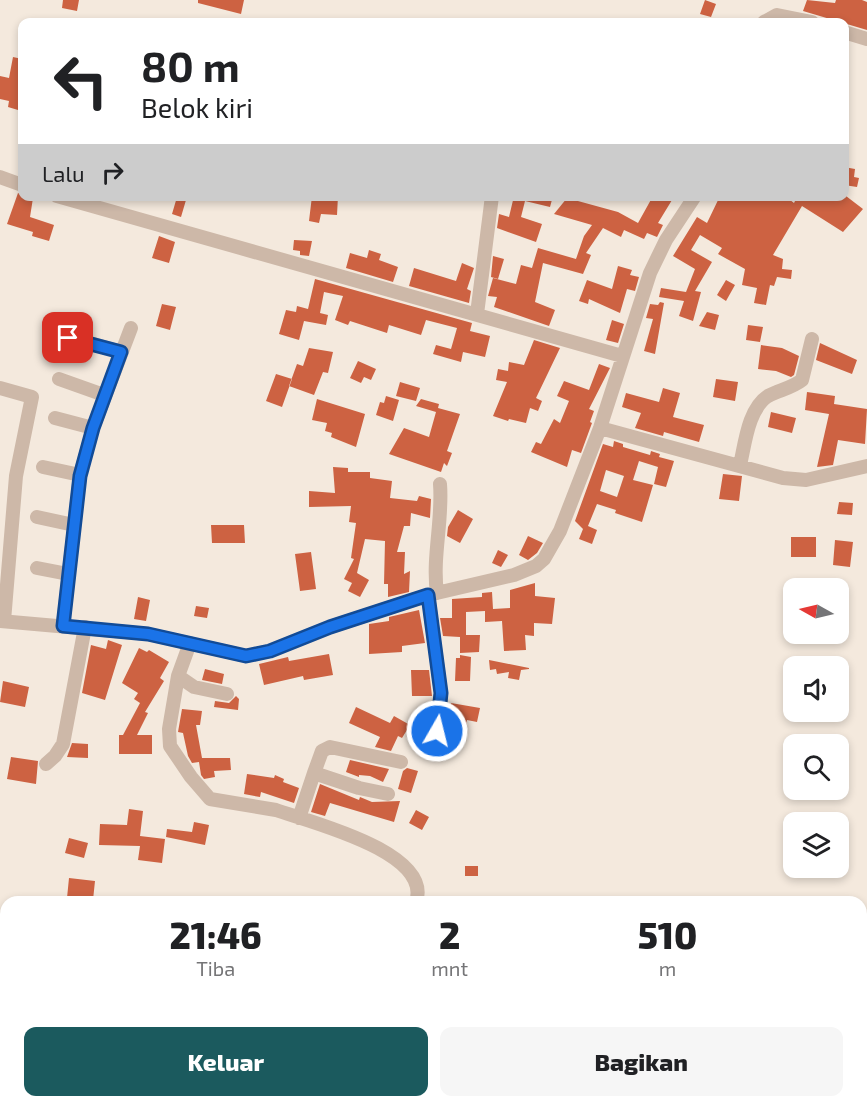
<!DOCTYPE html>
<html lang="id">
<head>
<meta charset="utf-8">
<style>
	body { margin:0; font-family:"Exo 2",sans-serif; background:#f6f6f6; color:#202124; height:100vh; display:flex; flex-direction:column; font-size:22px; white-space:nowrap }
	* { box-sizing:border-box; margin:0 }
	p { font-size:20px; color:#757577 }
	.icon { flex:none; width:33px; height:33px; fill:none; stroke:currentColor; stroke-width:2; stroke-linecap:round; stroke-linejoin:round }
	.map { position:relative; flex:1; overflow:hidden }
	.drawer { position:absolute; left:0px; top:896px; width:867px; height:212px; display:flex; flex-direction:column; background:#fff; border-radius:18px 18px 0 0; box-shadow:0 3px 9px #0003 }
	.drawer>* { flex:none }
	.top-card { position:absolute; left:18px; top:18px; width:831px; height:183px; border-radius:12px; box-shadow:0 3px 9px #0003; background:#fff; color:#202124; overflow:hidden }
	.needle { width:39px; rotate:278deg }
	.fabs { position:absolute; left:783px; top:578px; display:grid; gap:12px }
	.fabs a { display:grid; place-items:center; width:66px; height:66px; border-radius:12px; background:#fff; box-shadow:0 3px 9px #0003; font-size:30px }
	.pin { position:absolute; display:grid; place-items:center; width:51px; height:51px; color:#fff; margin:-26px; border-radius:12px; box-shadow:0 3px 9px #0006 }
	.me { position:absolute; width:66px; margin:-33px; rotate:8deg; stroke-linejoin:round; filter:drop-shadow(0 0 4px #0008) }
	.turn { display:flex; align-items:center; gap:21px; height:126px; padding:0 24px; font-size:27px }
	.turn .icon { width:78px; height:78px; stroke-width:2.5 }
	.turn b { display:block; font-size:42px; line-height:51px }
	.then { display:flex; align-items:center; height:57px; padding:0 24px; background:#0003; gap:12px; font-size:22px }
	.eta { display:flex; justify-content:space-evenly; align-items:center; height:102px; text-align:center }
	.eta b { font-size:36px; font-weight:800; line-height:42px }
	.cta { display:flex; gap:12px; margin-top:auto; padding:12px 24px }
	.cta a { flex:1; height:69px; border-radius:12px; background:#1b5a5e; color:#fff; font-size:24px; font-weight:800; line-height:69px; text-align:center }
	.cta a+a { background:#f6f6f6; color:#202124 }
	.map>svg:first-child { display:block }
	.building { fill:#cd6242; fill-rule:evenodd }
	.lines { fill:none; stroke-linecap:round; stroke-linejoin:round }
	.street { stroke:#cdb8a8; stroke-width:14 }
	.route-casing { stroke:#114b97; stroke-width:15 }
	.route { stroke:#1a73e8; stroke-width:10 }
</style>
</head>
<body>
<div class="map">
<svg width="867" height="1106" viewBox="0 0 867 1106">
	<rect width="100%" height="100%" fill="#f4e9dd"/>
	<!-- building -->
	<path class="building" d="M63,0H79L77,11L62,8Z
		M198,0H244L241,14L198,3Z
		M705,0L716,4L711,17L700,14Z
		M807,0L835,3L836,0H862L867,2V30L803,11Z
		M13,57L22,59V90L18,110L8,107L9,101L0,99V76L9,78Z
		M844,167L855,169L854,177L859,178L857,187L844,185Z
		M18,193L33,198L30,217L54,225L49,241L32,236L33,232L7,224Z
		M312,196H338L337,215L321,214L319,223L309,221Z
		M514,196H553L550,207L525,201L521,217L542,224L536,242L497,228L499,214L509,217Z
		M653,196H666L672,200L658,223L663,225L657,237L647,233L644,239L624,230L621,237L603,228L586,253L591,255L583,274L543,263L535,302L555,310L549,326L494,307L497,297L488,296L493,278L516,284L521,265L532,268L538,248L576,259L584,236L592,225L554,214L567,198L618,212L638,223Z
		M720,196H785L794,203L795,201L789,196H846L863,209L843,232L802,206L773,255L783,259L782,269L792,270L791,279L777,277L774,286L770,285L766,305L754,303L757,288L742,285L745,269L718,254L722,248L700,235L691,250L712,262L695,291L701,292L693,321L679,316L684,301L659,297L661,288L686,292L695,269L673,256L697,217L707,223Z
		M177,197L186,200L181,217L172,214Z
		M159,236L175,242L169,263L152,258Z
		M294,240L312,241L309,256L300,255V251L293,250Z
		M369,250L381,254L379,260L398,267L393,282L346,268L350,253L367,258Z
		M493,256L504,259L498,279L491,277Z
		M462,263L474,268L467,289L471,291L469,303L409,286L414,268L456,281Z
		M618,266L632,270L630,275L639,277L635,291L627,289L620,313L589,299L588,304L579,301L587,280L612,289Z
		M315,279L472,323L470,331L490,336L485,357L463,352L461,362L433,354L436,345L451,349L457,328L426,320L421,335L389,325L387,333L350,321L348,325L335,320L343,296L324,292L320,313L328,315L326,325L304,321L299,340L279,334L286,310L296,312L297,306L308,309Z
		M726,280L735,285L726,301L717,295Z
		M660,302L664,303L655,354L644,351L653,319L646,318L650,304L658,305Z
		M162,304L176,307L170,330L156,326Z
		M707,312L719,315L715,330L699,326Z
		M612,320L624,324L618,343L606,340Z
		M748,325L763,327L760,342L746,340Z
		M534,340L560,348L536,398L542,401L538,411L530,408L526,423L509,419L508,421L493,416L507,382L496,380L498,369L508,371L509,362L524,365Z
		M820,343L857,360L852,374L816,360Z
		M761,345L782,348L799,356L794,375L791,377L776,371L758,369Z
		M309,348L333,352L328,373L323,372L314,395L289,386L297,364L303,366Z
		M358,361L376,369L371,380L364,377L361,383L350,378Z
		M599,364L610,368L589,409L594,411L590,422L592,423L581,453L572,450L567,467L531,452L536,442L541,444L554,419L560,423L569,401L557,396L564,381L589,390Z
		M276,374L292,379L282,407L266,401Z
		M716,379L738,382L735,401L713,397Z
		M400,382L420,388L416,401L396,396Z
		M663,388L680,393L673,417L704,425L699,442L664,432L663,436L635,428L641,413L622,407L626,393L659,402Z
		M807,392L835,396L834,404L867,409L865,444L838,440L833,465L817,467L829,414L805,410Z
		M386,396L399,400L393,421L376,415L380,402L384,403Z
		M317,399L365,414L356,447L331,437L332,433L325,431L327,423L312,420Z
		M421,399L439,404L438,408L460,414L447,451L452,453L447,466L444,463L441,472L389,454L404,428L429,437L436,412L416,406Z
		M771,412L796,418L792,433L768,427Z
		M614,441L623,444V447L650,455L651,451L660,454L659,457L674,461L666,487L654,484L658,467L639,461L633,480L653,485L642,522L615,513L616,510L597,504L588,526L597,530L592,544L579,539L583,529L575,521L603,444L613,447ZM606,470L624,476L617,497L600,491Z
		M333,467L348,468V472H370V478L392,481L390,498L417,501L419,496L431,499L430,518L411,513L410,526H404L397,552H405L404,574L410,571L409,592L388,597V584H384L385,541L365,539L357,573L369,580L360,597L348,591L352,583L344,579L354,559L351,558L356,523L349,522L351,506L309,507V491L335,493Z
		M723,474L742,476L739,501L719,499Z
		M839,502L853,503L852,515L837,514Z
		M458,510L473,519L460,543L447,536L448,527Z
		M211,525H244L245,543H212Z
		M528,536L543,543L537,553L528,560L519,555Z
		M791,537H816V557H791Z
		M835,540L853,542L850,567L833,565Z
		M498,550L508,555L501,567L492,563Z
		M311,552L316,589L300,591L295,554Z
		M535,583V596L555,598L552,624L534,623V636L525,635L526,650L504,651L502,621L485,622V611L466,612V635H480L479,652L460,653V637L443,636L440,618H452V599L482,597V593L492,592L493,609L510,608V590Z
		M138,597L150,600L146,621L134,619Z
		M196,606L209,608L207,618L194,616Z
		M419,610L425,643L402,646V652L369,654V624L389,621V617Z
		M108,640L122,645L105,700L82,693L91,645L106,649Z
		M139,648L147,652L149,650L169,662L160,678L164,681L145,712L148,713L137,735H152V754H119V735H123L140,703L134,699L138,693L122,683Z
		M329,654L333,675L304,680L303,676L264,685L259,664L288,657L289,661Z
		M460,655L471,657L470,681H455L456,658H460Z
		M489,660L529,668V669L521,670L519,680L508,678L509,672L497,674L496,669L490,670Z
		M205,669L224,674L222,684L202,680Z
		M411,670H429L432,696H412Z
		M3,681L29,687L25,707L0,702Z
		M236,696L239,699L238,710L214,707L215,701L229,703Z
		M451,703L480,708L477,722L467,720L465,730L455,728L454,741L440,740L446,733Z
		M356,707L390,723L394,716L410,725L402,738L398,736L391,751L375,747L380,737L349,723Z
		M182,709L202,711L200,725H196L202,758H230L231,770L214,771L215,777L204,779L201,775L199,762L192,763L188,756L183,733L178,732Z
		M72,743L88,744V758L67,757Z
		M11,757L38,761L36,784L7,779Z
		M350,760L389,769L383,782L370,776L359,775V777L346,772Z
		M407,768L418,771L411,793L398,789L403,771Z
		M247,774L274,778L275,775L284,779L283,782L299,788L294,803L261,792L260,797L244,794Z
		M320,784L359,800L360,797L372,802L400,801L394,822L330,803L325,816L311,812Z
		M129,809L143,811L140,836L165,839L162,863L138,860L140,846L99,845L100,824L127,825Z
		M416,810L429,817L422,830L409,823Z
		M194,822L209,825L205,845L166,837L167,829L192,832Z
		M69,838L88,843L84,858L65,853Z
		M465,866H478V876H465Z
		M69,878L95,881L93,900L67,898Z"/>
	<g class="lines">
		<!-- street -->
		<path class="street" d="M764,22L777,15L812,22
			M844,32L867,39
			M0,177L22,185
			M57,196L622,356
			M477,314L492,196
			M51,332L121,352
			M59,379L104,395
			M0,388L32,397L16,476L4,621
			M55,418L93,428
			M600,428L783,478L806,480L867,466
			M740,465C745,444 748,409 768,396C779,390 792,388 802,380L812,339
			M43,467L80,475
			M37,517L74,525
			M37,568L68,574
			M437,593C432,557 443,520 440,484
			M428,595L441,693L437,731
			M0,621L148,634L246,656L270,651L330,627L428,595L514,575L536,566L544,559L560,531L600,428L650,273L666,240L695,196
			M63,625L80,475L93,428L131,328
			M190,643L178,676L169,729L170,746L191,777L210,799L276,810C310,822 433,852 416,902
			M178,676L194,687L227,694
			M46,764L55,756L63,744L85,627
			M314,773L322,751L330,747L401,762
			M299,818L314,773L359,788L388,794
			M0,1077L6,1073
			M98,1106V1101
			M370,1106L371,1101"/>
	</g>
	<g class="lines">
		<!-- route casing -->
		<g class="route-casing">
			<path id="route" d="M68,338L121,352L93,428L80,476L63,626L148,634L246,656L270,651L330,627L428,595L441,693L437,731"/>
		</g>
		<!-- route -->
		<use href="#route" class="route"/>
	</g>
</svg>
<div class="fabs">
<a><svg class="needle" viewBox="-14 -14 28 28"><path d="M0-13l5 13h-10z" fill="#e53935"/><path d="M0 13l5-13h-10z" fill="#757577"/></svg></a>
<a><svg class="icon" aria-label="sound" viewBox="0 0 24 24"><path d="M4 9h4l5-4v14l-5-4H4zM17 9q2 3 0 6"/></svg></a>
<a><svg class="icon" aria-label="search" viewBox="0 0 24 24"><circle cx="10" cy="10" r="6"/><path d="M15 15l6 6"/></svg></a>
<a><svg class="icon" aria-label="layers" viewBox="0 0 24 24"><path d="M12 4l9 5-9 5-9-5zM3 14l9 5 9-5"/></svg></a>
</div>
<div class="pin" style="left:68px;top:338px;background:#d93025"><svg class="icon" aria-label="arrive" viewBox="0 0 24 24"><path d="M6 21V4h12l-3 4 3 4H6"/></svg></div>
<svg class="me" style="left:437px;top:731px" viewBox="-20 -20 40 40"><circle r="17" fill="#1a73e8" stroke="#fff" stroke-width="3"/><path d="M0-11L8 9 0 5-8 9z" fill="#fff"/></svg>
<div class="top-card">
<div class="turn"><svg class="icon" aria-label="left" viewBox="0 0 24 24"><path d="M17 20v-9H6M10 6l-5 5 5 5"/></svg><div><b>80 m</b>Belok kiri</div></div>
<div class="then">Lalu<svg class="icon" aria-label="right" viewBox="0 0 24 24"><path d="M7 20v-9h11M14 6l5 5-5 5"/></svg></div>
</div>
<section class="drawer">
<div class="eta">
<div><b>21:46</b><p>Tiba</p></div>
<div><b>2</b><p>mnt</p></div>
<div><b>510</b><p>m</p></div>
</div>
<div class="cta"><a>Keluar</a><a>Bagikan</a></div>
</section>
</div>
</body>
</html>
